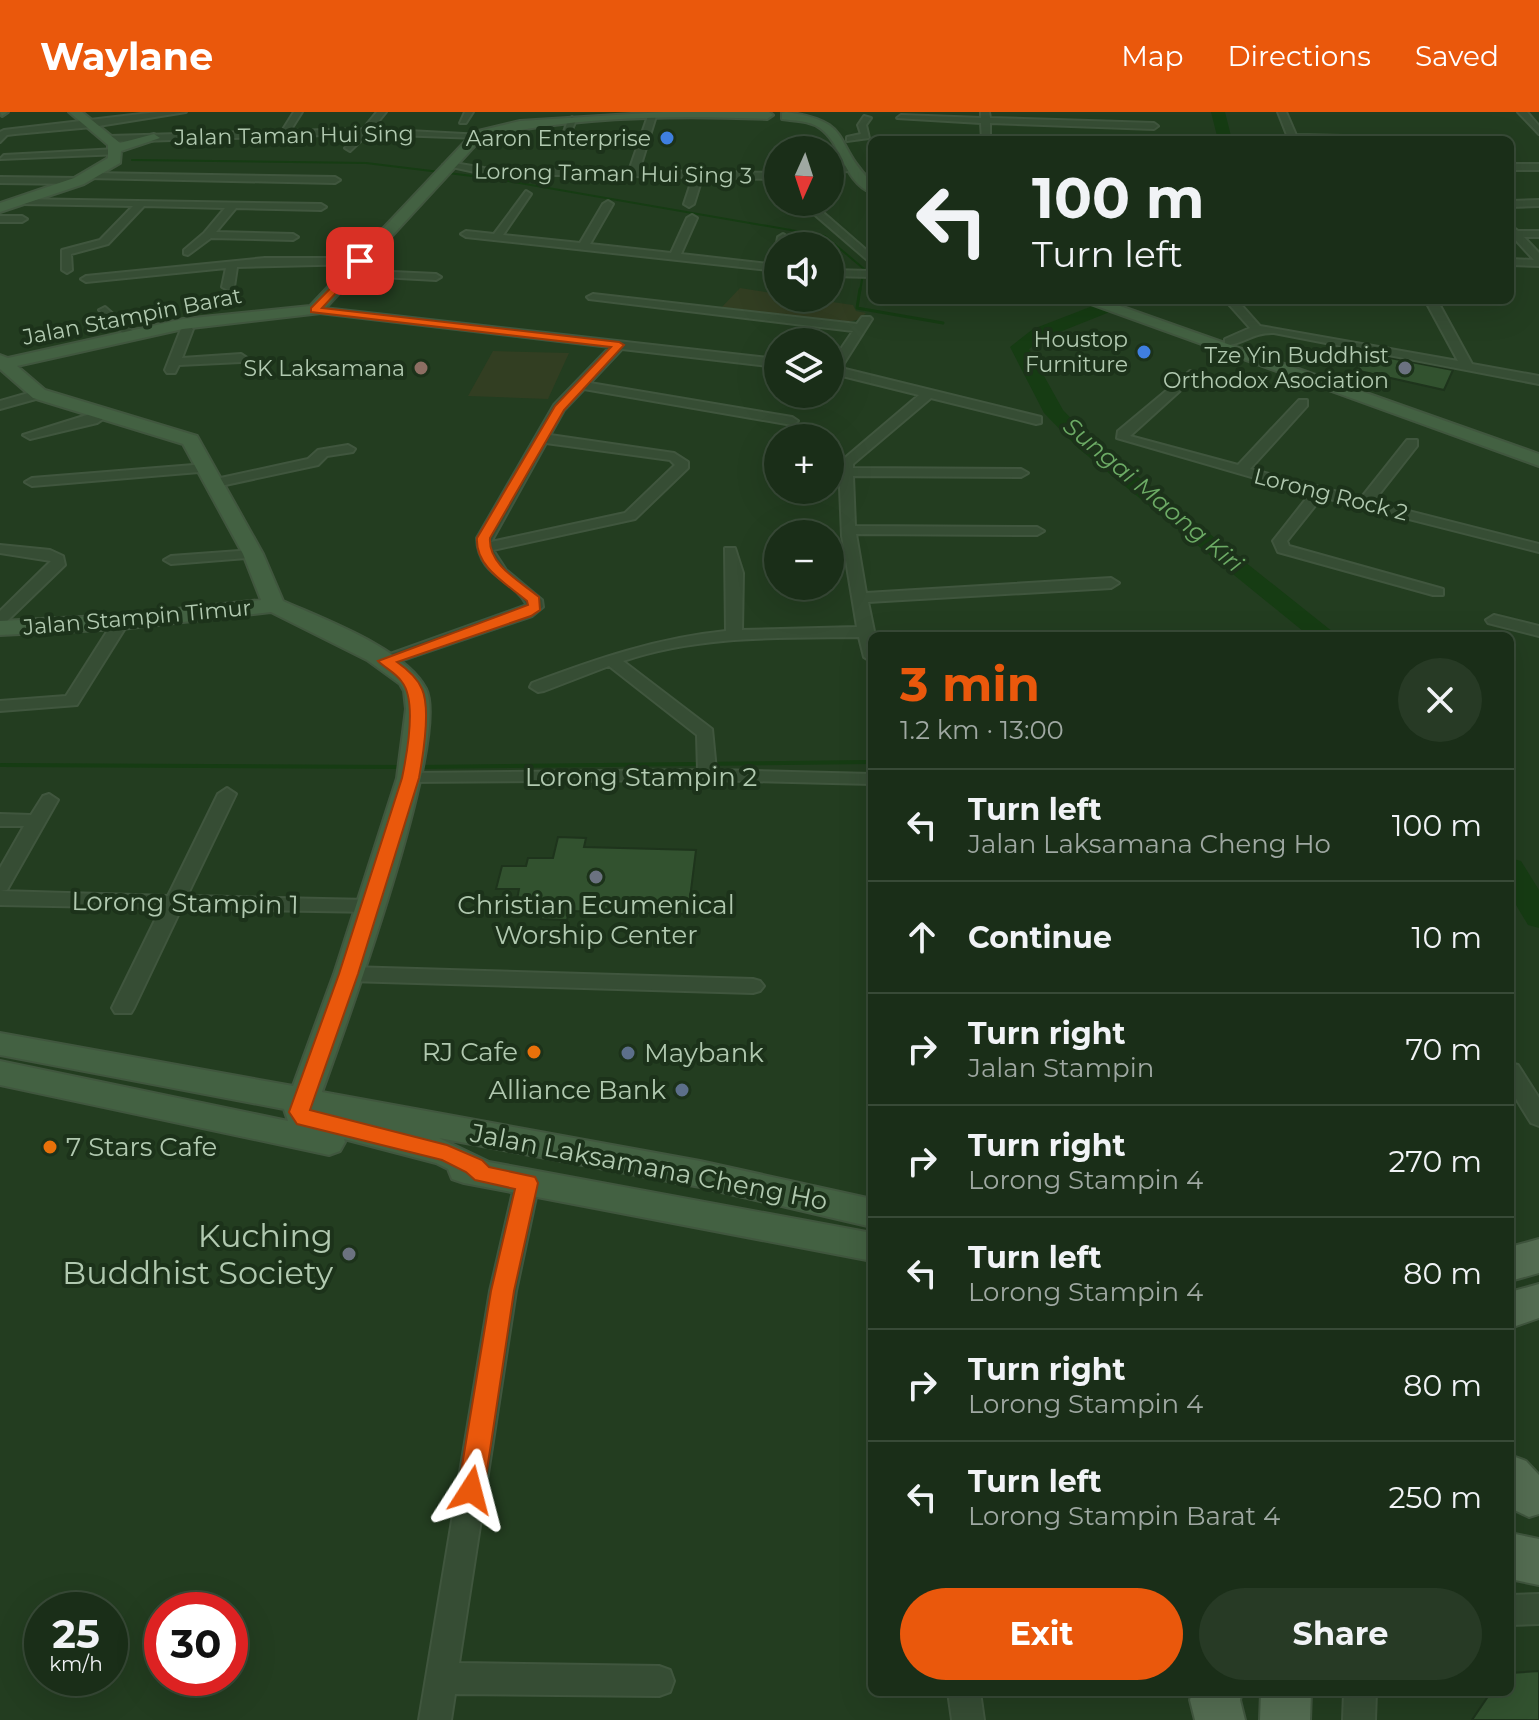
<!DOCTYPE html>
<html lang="en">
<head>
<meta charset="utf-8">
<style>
	body { margin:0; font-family:Montserrat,sans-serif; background:#273a25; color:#f1f3f6; height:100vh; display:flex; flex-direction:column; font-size:30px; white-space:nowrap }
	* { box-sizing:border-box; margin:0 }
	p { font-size:26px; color:#9fa8a2 }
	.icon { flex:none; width:44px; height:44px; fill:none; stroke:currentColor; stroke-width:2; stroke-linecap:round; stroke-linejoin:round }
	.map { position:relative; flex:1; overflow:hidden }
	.panel { position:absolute; left:868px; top:520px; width:646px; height:1064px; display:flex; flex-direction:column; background:#1a2e18; border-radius:12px; box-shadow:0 8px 32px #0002,0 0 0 2px #384a37 }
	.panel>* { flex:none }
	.guide { position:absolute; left:868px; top:24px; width:646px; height:168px; border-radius:12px; box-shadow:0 8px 32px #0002,0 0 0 2px #384a37; background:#1a2e18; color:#f1f3f6; overflow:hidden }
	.needle { width:52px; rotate:183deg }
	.fabs { position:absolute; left:764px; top:24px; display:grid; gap:16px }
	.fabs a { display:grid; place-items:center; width:80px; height:80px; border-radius:50%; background:#1a2e18; box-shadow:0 8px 32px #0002,0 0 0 2px #384a37; font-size:40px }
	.speed { position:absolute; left:24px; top:1480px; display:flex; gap:16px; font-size:40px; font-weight:700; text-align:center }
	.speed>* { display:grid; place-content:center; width:104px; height:104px; border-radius:50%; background:#1a2e18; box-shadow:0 8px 32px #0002,0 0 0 2px #384a37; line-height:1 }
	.speed small { font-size:20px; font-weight:400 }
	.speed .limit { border:12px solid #d22; background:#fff; color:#111 }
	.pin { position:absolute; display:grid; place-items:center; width:68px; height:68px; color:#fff; margin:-34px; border-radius:16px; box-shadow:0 4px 12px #0006 }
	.me { position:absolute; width:88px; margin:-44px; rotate:9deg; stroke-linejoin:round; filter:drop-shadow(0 0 6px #0008) }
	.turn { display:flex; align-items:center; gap:28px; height:168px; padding:0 32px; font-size:36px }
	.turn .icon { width:104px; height:104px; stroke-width:2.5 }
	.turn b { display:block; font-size:56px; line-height:68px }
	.round { display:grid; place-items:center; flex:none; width:84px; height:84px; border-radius:42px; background:#273a25 }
	.head { display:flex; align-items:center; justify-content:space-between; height:136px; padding:0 32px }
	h1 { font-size:48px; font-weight:700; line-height:60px; color:#ea580c }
	.primary-button { display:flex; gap:16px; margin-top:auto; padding:16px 32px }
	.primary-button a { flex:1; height:92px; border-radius:48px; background:#ea580c; color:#fff; font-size:32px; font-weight:700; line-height:92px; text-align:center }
	.primary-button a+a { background:#273a25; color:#f1f3f6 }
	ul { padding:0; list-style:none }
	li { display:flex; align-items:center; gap:24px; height:112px; padding:0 32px; border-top:2px solid #384a37 }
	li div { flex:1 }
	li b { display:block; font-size:30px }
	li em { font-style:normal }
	header { display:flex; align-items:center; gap:48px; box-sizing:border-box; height:112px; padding:0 40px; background:#ea580c; color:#fff }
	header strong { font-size:38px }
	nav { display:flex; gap:44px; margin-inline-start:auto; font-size:28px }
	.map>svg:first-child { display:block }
	.green { fill:#323e22 }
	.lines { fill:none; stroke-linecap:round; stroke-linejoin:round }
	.stream-far2 { stroke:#163c13; stroke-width:2 }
	.stream-far1 { stroke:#163c13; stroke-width:3 }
	.stream { stroke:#163c13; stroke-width:4 }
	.river { fill:#163c13; fill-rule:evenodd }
	.building { fill:#32522f; stroke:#1e341c; stroke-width:2 }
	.street-casing { stroke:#40563e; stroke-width:4 }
	.secondary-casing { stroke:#40563e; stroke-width:4 }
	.primary-casing { stroke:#40563e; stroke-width:4 }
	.street { fill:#364d34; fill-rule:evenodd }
	.secondary { fill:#436142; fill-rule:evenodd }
	.primary { fill:#546d52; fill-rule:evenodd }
	.route { fill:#ea580c; stroke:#983908; stroke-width:2 }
	.shop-dot { fill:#3f7fe0; stroke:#1c321a; stroke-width:3 }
	.education-dot { fill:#8d6e63; stroke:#1c321a; stroke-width:3 }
	.worship-dot { fill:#6b7280; stroke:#1c321a; stroke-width:3 }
	.food-dot { fill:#e8710a; stroke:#1c321a; stroke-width:3 }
	.service-dot { fill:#5c6f8a; stroke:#1c321a; stroke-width:3 }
	.labels { text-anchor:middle; stroke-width:8; stroke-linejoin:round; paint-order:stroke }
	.far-street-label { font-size:22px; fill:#b1c9b0; stroke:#1c321a }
	.far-poi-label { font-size:22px; fill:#b1c9b0; stroke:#1c321a; text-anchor:end }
	.far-water-label { font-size:24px; font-style:italic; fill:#6cab65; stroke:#1c321a }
	.street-label { font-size:26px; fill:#b1c9b0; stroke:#1c321a }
	.poi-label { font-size:26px; fill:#b1c9b0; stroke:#1c321a; text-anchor:end }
	.near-poi-label { font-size:32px; fill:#b1c9b0; stroke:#1c321a; text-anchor:end }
</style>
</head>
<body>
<header>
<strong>Waylane</strong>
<nav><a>Map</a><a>Directions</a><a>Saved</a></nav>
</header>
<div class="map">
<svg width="1539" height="1608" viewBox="0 0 1539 1608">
	<rect width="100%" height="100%" fill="#233d20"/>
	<!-- green -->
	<path class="green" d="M740,176L778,182V186H805L853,193L856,199L866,201L860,207L845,211L722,195Z
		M493,239L569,241L548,287L468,284Z"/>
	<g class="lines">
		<!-- stream-far2 -->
		<path class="stream-far2" d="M132,48L366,51L497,67L825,124L864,157L860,179"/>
		<!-- stream-far1 -->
		<path class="stream-far1" d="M860,177L857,196L943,211"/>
		<!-- stream -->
		<path class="stream" d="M0,653L403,655
			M417,655L872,650"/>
		<!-- river -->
		<path class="river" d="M1211,0H1225L1232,28H1218Z
			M1108,188H1133L1130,192L1047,225L1029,237L1063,298L1092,328L1338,524H1309L1078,336L1044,301L1010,235L1033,217Z
			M1510,746L1521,749L1539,778V816L1528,813L1510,783Z"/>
	</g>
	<!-- building -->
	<path class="building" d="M1364,241L1453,258L1444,278L1355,258Z
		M558,725L586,726L584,735L696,738L688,802L569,799L567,808L541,807L545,789L517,788L519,777H496L502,754H526L528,746H553Z
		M1539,1559V1608H1472L1491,1580H1510V1561Z"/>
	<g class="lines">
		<!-- street casing -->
		<g class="street-casing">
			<path id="street" d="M158,0H186L92,15L15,22L7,23L0,30V20L4,18Z
				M294,0H302L290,19L363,17L377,0H386L372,17L482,23L478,26L368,22L350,39L345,36L358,22L110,30L106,27L110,24L282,19Z
				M465,0H473L466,11H460Z
				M981,0H989L990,6L1154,11L1158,14L1154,17L990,11V28H982L981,11L897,6L901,3L981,6Z
				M1278,0H1286L1296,23L1391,25L1395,28H1289Z
				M1518,0H1527L1539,14V22Z
				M652,1L656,4L639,59L778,61V67L702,66L694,92L689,95L684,92L693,65L484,62L443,53L448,50L484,56L629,59L648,4Z
				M864,4L871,6L866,13L869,26L847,29V25L861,22L858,13Z
				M572,5L576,8L568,27L561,29L568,8Z
				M117,37L120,42L0,47L4,43Z
				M1510,52H1539V58H1510Z
				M850,53L853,58L830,62V56Z
				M91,61L335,65L340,68L335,71L88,66Z
				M0,65L79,66L84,69L79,72L0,71Z
				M526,79L531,82L503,123L580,131L603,92L608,89L613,92L590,132L671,141L687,106L692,103L697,106L681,142L778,153V159L466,125L461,122L466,119L494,122Z
				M18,87L321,92L326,95L321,98L236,96L216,120L293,122L298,125L293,128L211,126L188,143L184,142V138L204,121L225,96L144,94L108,132L71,142L72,158L67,161L62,158V138L100,128L133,94L21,92Z
				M1539,88V94L1510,95V89Z
				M800,90H811L872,143V152Z
				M0,104H22L27,107L22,110H0Z
				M1510,113L1518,119H1539V125H1524L1539,141V154L1510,153V147L1534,148L1510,122Z
				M783,122L788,125L785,134L776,136L778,125Z
				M265,146H360L365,149L360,152L237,155L234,175L228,178L222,175L226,156L86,170L81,167L86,164Z
				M349,158L436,162L441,165L436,168L345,163V159Z
				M830,158L872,159V165L830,164Z
				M593,182L857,212L862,205H870L872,207L841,256L1041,305V311L1036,312L931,286L853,352V356L1021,357L1028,361L1021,365L853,364L855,414L1037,415L1044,419L1037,423L856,422L866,481L1111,466L1119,471L1111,476L868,490L875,524H872V550L864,545L859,525C780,526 699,523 623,549L712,617L716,658L872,662V672L707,668L404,670L401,666L404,662L410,661L698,658L697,623L609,554L544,579L538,580L530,575L532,571C596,547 657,526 726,519L725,436H735L743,461L742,518L857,515L842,424L839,351L919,283L830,261V253L853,219L589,187L587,185Z
				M1225,188H1237L1260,214L1458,249L1425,188H1437L1472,252L1539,264V272L1274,221C1252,220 1243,233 1225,233V227L1250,216Z
				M105,195L136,222V226H128L101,200L99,198Z
				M315,195L778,247V255L622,237L590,271L792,305L798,309L792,313L584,277L564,298L550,323L674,341L688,350V356L635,407L493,438L506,458L542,488L543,495L532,504L385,554L377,549L379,546L527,493C513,466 478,465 477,426L554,293L610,235L311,200V196ZM546,331L670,348L675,353L625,401L491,430Z
				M183,209L193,217L182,246L241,242L247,246L241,250L179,253L175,261H167L165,258L181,217L177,212Z
				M1190,259L1196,263L1194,266L1130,324L1238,353L1299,288H1307V294L1250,357L1361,386L1407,328H1417V334L1373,390L1539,432V440L1322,385L1287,429L1289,434L1443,477V483H1433L1278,440L1273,429L1310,382L1117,326L1118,319Z
				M39,278L45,282L43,285L0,297V289Z
				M106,297L112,301L97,311L30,327L23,323Z
				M348,333L355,337L353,340L327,344L318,353L216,375L209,371L216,367L308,347L318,338Z
				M206,352L213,356L211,359L32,374L25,370L32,366Z
				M0,433L50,438L63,444L65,453L6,510L0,512V499L51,449L0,441Z
				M253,438L260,442L258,445L171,452L164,448L171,444Z
				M1494,503L1539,514V524L1488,511L1486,508Z
				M121,505L129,510L77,593L0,599V589L66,584L115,507Z
				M227,676L236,682L187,784L369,788L379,795L376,800L181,797L134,896L131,901H115L112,896L161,796L0,793V779L168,784L218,682Z
				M49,682L58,688L7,778L0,779V756L24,714H0V702L31,703L43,684Z
				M349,855L753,867L760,869L764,874L760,879L753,881L349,869L342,867L339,862L342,857Z
				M1510,951L1518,953L1539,986V1014L1531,1011L1510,977Z
				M527,1062L535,1064L539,1071L516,1179L459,1551L659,1554L670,1558L674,1569L670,1580L659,1584L455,1582L451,1608H419L490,1179L515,1071L519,1064Z
				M1539,1482V1512L1510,1513V1483Z
				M948,1580H980L984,1608H952Z
				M1344,1580H1376L1375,1608H1343Z"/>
		</g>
		<!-- secondary casing -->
		<g class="secondary-casing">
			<path id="secondary" d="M0,0H8L2,4Z
				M69,0H82L120,31L154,22L160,26L121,39L120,51L84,72L0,100V91L74,66L108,46V33Z
				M663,0H769L773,3L767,7C675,3 571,4 482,26L321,201L183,217L17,254L45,278L197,324L263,442L283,489C323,507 406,537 426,577C451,627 345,916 322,980L700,1049L872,1087V1115L700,1075L439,1026L489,1050L872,1121V1149L464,1071L452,1067L448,1057L436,1051L344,1027L345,1030L340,1039L329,1043L0,973V949L288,1009L284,997L0,943V921L293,974L334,862L397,666L406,597L404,579L400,572L367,548L271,500L121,517L0,523V509L121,503L261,488L243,442L183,332L33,286L0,257V243L8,246L183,207L310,194L474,20L520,9Z
				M786,0C856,10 831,31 872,70V81C843,70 843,32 820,16C809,8 794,9 782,7V1Z
				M1080,188H1103L1539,342V354Z"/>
		</g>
		<!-- primary casing -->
		<g class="primary-casing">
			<path id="primary" d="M1539,1127V1161L1510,1169V1135Z
				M1539,1172V1206L1510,1216V1180Z
				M1510,1343L1526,1349L1539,1363V1402L1529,1405L1510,1396Z
				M1510,1421L1539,1427V1473L1510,1467Z
				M1192,1580H1242L1240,1588L1245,1608H1195L1190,1588Z
				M1261,1580H1311L1310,1608H1260Z"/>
		</g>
		<!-- street -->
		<use href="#street" class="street"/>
		<!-- secondary -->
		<use href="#secondary" class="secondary"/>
		<!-- primary -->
		<use href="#primary" class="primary"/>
	</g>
	<!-- route -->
	<path class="route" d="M360,146L364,151L322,196L619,230L624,233L564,298L490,426C488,453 520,469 539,485L540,498L531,504L397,550C407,557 417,565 422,577C431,597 423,644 419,666L358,862L310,998L447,1033L482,1048L489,1055L535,1065L538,1071L514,1179L484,1378L480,1387L471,1391L462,1387L458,1378L491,1179L515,1077L475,1068L466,1060L442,1048L297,1012L289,1000L339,862L402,666C407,642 417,589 402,570C396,561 385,556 378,549L528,493L527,489C507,472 475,455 477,426L555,294L611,235L311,200V196Z"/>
	<!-- markers -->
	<g class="shop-dot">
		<circle cx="667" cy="26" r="8"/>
		<circle cx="1144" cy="240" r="8"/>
	</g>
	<circle class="education-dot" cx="421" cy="256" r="8"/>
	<g class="worship-dot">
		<circle cx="1405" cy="256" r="8"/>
		<circle cx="596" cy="765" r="8"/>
		<circle cx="349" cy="1142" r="8"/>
	</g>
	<g class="food-dot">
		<circle cx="534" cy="940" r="8"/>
		<circle cx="50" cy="1035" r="8"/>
	</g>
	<g class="service-dot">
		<circle cx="628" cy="941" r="8"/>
		<circle cx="682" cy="978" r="8"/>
	</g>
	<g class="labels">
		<!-- far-street labels -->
		<g class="far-street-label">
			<text transform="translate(294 23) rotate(-1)" y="8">Jalan Taman Hui Sing</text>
			<text transform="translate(613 61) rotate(1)" y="8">Lorong Taman Hui Sing 3</text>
			<text transform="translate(132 204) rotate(-11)" y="8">Jalan Stampin Barat</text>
			<text transform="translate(1331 382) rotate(14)" y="8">Lorong Rock 2</text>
			<text transform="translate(137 505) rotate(-5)" y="8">Jalan Stampin Timur</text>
		</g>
		<!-- far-poi labels -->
		<g class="far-poi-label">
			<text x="651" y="34">Aaron Enterprise</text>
			<text x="1128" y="235">Houstop<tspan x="1128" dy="25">Furniture</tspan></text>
			<text x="1389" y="251">Tze Yin Buddhist<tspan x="1389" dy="25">Orthodox Asociation</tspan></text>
			<text x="405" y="264">SK Laksamana</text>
		</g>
		<!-- far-water labels -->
		<g class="far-water-label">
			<text transform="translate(1153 383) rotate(40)" y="8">Sungai Maong Kiri</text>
		</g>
		<!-- street labels -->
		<g class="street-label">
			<text x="641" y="674">Lorong Stampin 2</text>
			<text transform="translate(185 791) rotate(1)" y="9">Lorong Stampin 1</text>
			<text transform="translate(649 1055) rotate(11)" y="9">Jalan Laksamana Cheng Ho</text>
		</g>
		<!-- poi labels -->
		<g class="poi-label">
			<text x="596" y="802" text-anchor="middle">Christian Ecumenical<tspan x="596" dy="30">Worship Center</tspan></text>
			<text x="518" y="949">RJ Cafe</text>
			<text x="644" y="950" text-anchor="start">Maybank</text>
			<text x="666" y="987">Alliance Bank</text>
			<text x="66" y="1044" text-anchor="start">7 Stars Cafe</text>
		</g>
		<!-- near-poi labels -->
		<g class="near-poi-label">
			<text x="333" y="1135">Kuching<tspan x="333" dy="37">Buddhist Society</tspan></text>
		</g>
	</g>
</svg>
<div class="fabs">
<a><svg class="needle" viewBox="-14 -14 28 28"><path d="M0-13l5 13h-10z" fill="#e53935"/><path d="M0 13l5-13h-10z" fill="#9fa8a2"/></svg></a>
<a><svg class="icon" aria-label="sound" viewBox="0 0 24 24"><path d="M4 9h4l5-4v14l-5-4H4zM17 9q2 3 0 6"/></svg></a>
<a><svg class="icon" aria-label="layers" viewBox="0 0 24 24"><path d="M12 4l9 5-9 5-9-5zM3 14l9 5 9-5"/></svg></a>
<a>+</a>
<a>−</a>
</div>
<div class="speed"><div>25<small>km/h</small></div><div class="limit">30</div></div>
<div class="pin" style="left:360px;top:149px;background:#d93025"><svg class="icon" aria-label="arrive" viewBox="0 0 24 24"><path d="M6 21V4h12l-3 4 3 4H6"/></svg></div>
<svg class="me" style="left:471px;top:1378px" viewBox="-20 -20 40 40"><path d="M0-17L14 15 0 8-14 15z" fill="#ea580c" stroke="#fff" stroke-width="4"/></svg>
<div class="guide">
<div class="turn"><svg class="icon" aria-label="left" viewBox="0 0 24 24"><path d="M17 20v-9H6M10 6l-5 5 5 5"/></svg><div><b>100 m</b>Turn left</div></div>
</div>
<section class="panel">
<div class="head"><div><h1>3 min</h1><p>1.2 km · 13:00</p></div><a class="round"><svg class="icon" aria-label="close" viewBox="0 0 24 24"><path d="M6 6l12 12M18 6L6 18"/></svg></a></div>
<ul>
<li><svg class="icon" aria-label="left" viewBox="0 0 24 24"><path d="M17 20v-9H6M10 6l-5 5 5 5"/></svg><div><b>Turn left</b><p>Jalan Laksamana Cheng Ho</p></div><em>100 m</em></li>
<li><svg class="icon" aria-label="ahead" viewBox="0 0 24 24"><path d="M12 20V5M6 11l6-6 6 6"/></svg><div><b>Continue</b></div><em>10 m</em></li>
<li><svg class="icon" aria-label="right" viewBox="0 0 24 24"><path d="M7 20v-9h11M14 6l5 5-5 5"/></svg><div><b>Turn right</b><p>Jalan Stampin</p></div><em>70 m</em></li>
<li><svg class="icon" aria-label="right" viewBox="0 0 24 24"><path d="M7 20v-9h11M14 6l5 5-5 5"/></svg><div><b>Turn right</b><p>Lorong Stampin 4</p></div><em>270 m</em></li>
<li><svg class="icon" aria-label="left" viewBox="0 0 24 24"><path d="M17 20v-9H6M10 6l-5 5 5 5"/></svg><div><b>Turn left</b><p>Lorong Stampin 4</p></div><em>80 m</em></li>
<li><svg class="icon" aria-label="right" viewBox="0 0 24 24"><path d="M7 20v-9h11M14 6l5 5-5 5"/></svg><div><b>Turn right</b><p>Lorong Stampin 4</p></div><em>80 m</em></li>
<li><svg class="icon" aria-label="left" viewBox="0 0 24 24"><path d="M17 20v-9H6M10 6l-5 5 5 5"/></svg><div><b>Turn left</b><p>Lorong Stampin Barat 4</p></div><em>250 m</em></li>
</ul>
<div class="primary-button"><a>Exit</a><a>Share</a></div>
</section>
</div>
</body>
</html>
